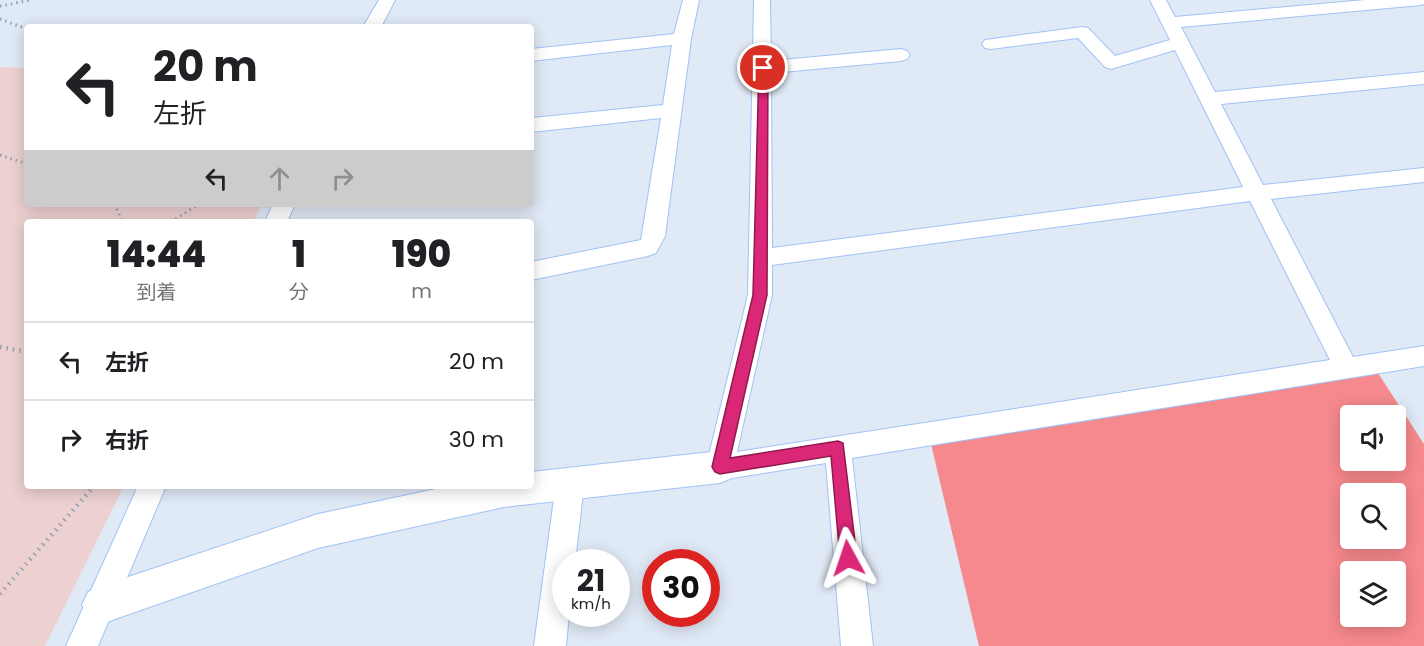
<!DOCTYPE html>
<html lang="ja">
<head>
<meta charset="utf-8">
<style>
	body { margin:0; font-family:Poppins,"Noto Sans JP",sans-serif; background:#f6f6f6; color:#202124; height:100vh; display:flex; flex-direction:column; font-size:22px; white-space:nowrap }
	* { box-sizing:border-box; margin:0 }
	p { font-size:20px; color:#757577 }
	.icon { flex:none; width:33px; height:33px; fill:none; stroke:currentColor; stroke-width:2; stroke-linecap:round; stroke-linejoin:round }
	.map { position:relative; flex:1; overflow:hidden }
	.sheet { position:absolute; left:24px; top:219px; width:510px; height:270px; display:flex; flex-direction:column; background:#fff; border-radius:6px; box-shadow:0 3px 15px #0003 }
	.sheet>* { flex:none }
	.hud { position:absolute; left:24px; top:24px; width:510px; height:183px; border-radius:6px; box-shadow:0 3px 15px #0003; background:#fff; color:#202124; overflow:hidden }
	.controls { position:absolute; left:1340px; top:405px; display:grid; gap:12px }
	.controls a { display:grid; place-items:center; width:66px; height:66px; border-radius:6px; background:#fff; box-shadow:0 3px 15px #0003; font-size:30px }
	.speed { position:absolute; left:552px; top:549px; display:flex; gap:12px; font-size:30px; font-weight:700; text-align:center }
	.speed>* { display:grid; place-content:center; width:78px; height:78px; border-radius:50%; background:#fff; box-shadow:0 3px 15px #0003; line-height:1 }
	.speed small { font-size:15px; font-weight:400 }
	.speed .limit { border:9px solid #d22; background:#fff; color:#111 }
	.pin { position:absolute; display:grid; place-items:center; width:51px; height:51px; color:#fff; margin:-26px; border:3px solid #fff; border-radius:50%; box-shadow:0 2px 6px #0007 }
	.me { position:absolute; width:66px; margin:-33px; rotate:355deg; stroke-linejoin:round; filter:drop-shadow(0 0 4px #0008) }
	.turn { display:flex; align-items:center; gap:21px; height:126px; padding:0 30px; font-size:27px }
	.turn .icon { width:78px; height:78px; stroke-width:2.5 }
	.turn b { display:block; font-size:42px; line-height:51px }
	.lanes { display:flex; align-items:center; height:57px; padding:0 30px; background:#0003; justify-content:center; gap:30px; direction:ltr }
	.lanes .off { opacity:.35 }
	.eta { display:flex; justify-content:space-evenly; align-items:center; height:102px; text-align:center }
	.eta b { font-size:36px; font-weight:800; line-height:42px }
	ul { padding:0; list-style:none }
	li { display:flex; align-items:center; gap:18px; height:78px; padding:0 30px; border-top:2px solid #e0e0e0 }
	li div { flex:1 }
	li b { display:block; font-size:22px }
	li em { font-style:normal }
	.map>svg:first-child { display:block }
	.green { fill:#edd1d1 }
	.forest { fill:#f6898d; fill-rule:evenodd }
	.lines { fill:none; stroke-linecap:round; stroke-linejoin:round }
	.minor-casing { stroke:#a0c2f6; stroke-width:2 }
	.tertiary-casing { stroke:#a0c2f6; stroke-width:2 }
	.path-far1 { stroke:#94a0b2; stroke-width:3; stroke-dasharray:1.5 4; stroke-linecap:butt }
	.path { stroke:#94a0b2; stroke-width:4.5; stroke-dasharray:1.5 5; stroke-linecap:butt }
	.minor { fill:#fff; fill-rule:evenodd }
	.tertiary { fill:#fff; fill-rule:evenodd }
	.route { fill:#db2777; stroke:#8e194d; stroke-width:1.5 }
</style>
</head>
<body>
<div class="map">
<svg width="1424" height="646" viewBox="0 0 1424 646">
	<rect width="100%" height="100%" fill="#e0e9f6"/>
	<!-- green -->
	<path class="green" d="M0,67L27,68V204H262L253,222H27V486H124L45,646H0Z"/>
	<!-- forest -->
	<path class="forest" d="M1376,370L1424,444V646H979L931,444ZM1350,416H1395V460H1350ZM1350,494H1395V538H1350ZM1350,572H1395V616H1350Z"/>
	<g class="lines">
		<!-- minor casing -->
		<g class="minor-casing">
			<path id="minor" d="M379,0H395L381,27H363Z
				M683,0H699L691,39L665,236L656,253L648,256L531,280V262L641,240L661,118L531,132V118L663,105L672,45L531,61V49L674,34Z
				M754,0H770L771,61L901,49L907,51L910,55L907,59L901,61L771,73L772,248L1243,187L1175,50L1111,69L1105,67L1078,38L991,49L985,48L982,44L985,40L1082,27L1088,28L1115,56L1170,40L1150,0H1166L1175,17L1365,0H1424V4L1421,5L1181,27L1215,92L1424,72V84L1221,104L1263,185L1424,168V182L1271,199L1353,357L1424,346V366L852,458L873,646H841L826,463L720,480L710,476L706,467L748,295ZM1250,201L1330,360L737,452L772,295V265Z
				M273,204H295L287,222H265Z
				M570,471L580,475L584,484L575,562H566V614H569L566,646H534L556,484L560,475Z
				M138,486H166L98,646H66Z"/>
		</g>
		<!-- tertiary casing -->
		<g class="tertiary-casing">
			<path id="tertiary" d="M720,451L732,456L737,467L732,478L720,483L504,507L318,548L101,624L88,618L82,605L88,592L101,586L318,514L450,486H531V472Z"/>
		</g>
		<!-- path-far1 -->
		<path class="path-far1" d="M0,6L31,0
			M0,19L27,29
			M0,155L27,164
			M114,204L123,222
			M171,222L199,204"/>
		<!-- path -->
		<path class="path" d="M0,347L27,352
			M0,594L94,486"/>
		<!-- minor -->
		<use href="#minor" class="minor"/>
		<!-- tertiary -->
		<use href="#tertiary" class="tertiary"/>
	</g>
	<!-- route -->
	<path class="route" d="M759,65H766L768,68L767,295L730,458L838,441L843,443L857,558L854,564L848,566L842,564L840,558L831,456L720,474L715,472L712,467L753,295Z"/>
</svg>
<div class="controls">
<a><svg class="icon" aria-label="sound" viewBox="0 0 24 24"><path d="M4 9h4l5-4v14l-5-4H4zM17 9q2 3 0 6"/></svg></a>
<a><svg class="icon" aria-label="search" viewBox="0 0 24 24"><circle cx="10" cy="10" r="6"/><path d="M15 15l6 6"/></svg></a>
<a><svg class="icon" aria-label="layers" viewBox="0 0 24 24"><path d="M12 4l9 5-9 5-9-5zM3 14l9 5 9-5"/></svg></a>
</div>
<div class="speed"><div>21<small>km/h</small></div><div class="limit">30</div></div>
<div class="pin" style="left:763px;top:68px;background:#d93025"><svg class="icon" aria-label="arrive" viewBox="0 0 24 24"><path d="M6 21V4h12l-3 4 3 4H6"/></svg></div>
<svg class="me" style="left:848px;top:558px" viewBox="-20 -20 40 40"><path d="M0-17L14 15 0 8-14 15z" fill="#db2777" stroke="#fff" stroke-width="4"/></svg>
<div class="hud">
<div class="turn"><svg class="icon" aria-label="left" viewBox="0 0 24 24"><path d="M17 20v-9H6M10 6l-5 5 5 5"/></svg><div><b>20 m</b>左折</div></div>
<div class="lanes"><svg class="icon" aria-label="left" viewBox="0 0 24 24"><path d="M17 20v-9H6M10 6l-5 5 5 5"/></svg><svg class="icon off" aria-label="ahead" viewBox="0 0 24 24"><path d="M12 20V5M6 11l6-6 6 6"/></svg><svg class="icon off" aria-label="right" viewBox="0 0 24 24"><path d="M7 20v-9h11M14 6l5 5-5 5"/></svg></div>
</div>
<section class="sheet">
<div class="eta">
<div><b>14:44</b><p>到着</p></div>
<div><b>1</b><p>分</p></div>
<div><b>190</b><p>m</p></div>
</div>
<ul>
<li><svg class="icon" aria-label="left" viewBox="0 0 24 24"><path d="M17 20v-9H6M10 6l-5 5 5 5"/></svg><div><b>左折</b></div><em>20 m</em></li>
<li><svg class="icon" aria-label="right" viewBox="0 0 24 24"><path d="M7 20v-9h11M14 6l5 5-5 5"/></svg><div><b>右折</b></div><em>30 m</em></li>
</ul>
</section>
</div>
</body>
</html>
